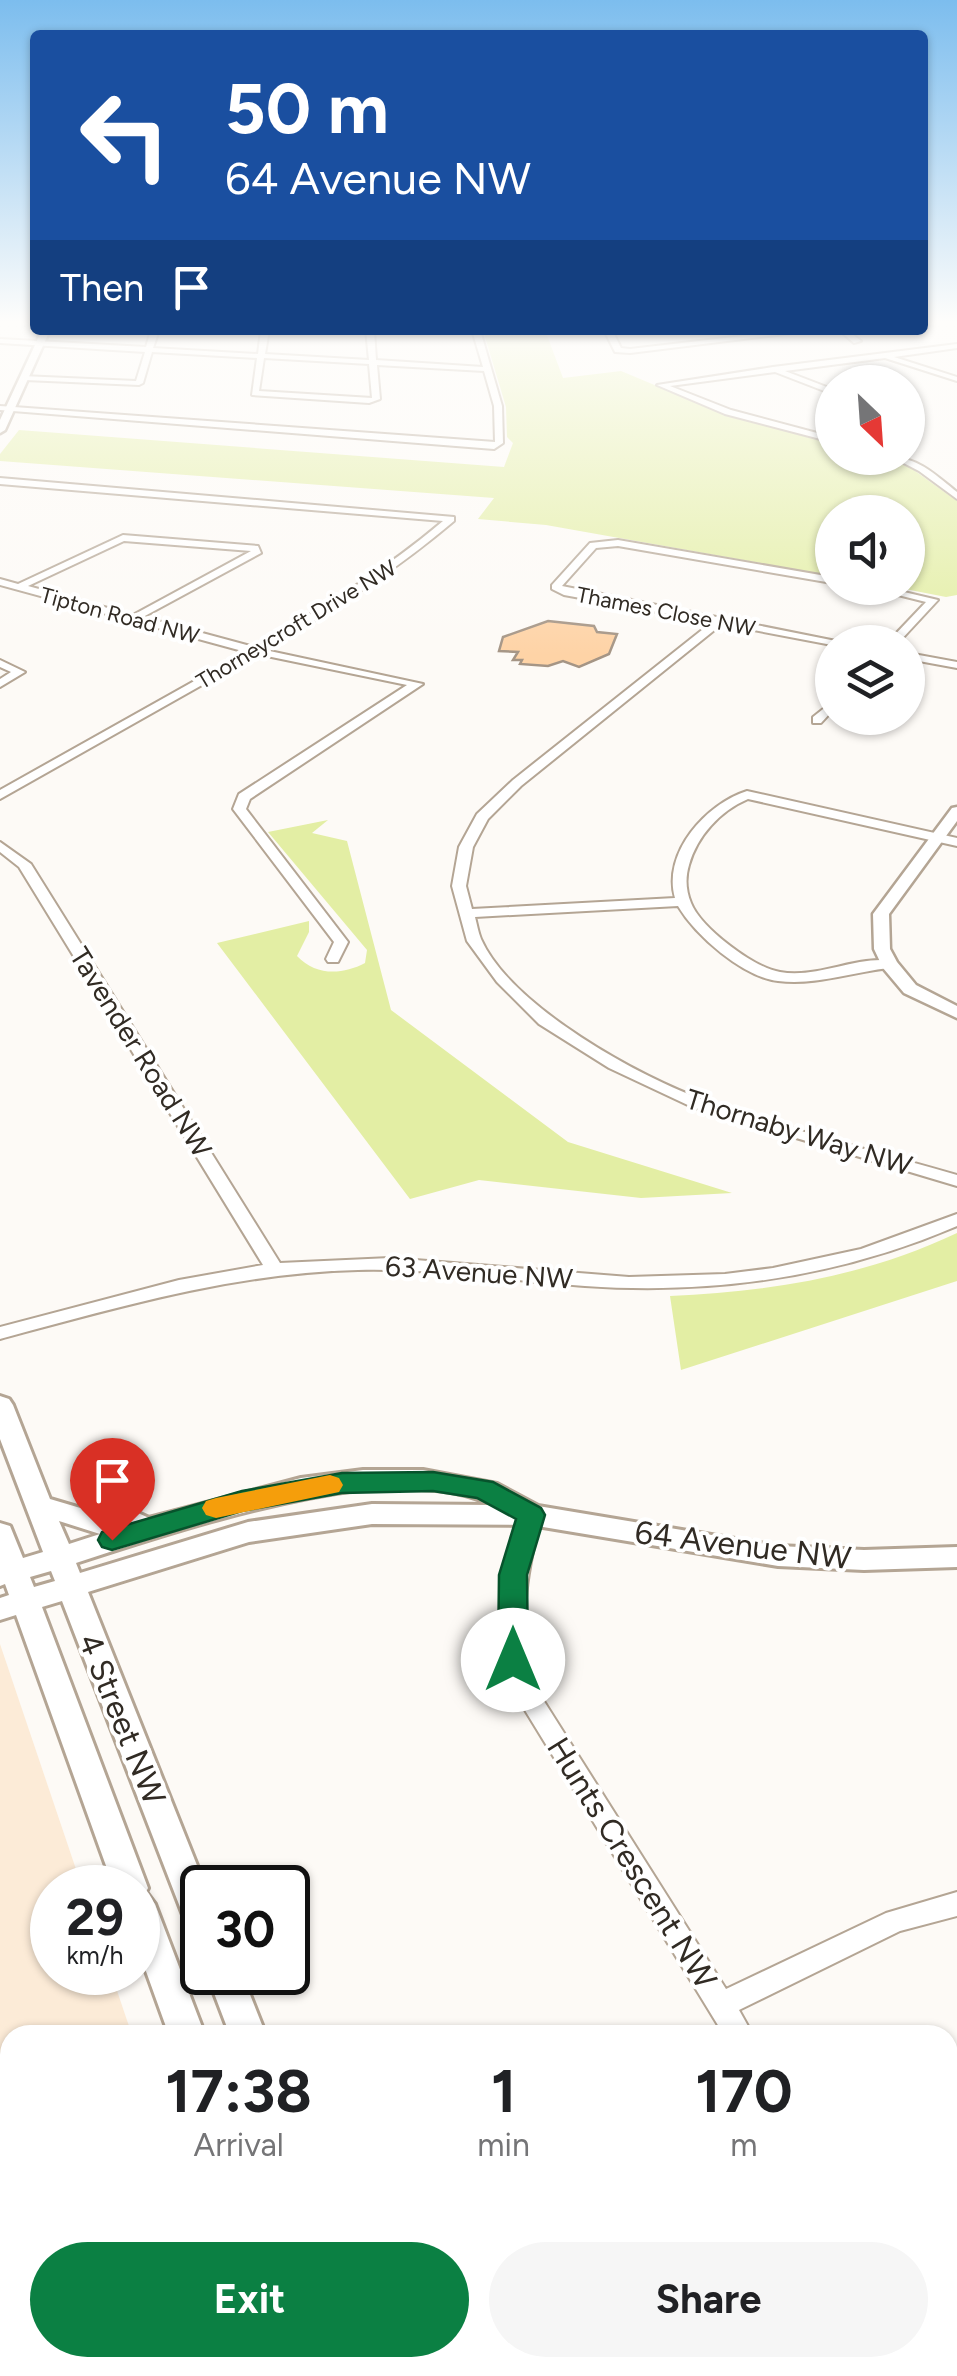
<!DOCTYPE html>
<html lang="en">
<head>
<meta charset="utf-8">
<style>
	body { margin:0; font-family:Figtree,sans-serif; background:#f6f6f6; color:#202124; height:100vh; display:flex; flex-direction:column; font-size:38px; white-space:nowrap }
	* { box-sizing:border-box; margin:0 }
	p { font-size:32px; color:#757577 }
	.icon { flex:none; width:55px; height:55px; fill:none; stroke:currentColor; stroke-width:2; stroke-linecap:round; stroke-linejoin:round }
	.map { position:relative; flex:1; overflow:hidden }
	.panel { position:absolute; left:0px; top:2025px; width:958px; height:352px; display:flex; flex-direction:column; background:#fff; border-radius:30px 30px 0 0; box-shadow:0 2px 8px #0004 }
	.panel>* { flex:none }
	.hud { position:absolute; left:30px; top:30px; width:898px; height:305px; border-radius:10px; box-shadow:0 2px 8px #0004; background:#1a4fa0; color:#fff; overflow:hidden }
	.needle { width:65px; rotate:155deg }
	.controls { position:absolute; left:815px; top:365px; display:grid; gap:20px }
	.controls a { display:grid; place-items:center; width:110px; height:110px; border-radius:50%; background:#fff; box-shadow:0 2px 8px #0004; font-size:50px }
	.speed { position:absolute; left:30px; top:1865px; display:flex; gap:20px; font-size:50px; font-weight:700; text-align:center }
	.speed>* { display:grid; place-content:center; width:130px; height:130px; border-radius:50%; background:#fff; box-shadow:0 2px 8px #0004; line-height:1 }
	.speed small { font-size:25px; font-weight:400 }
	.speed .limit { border:5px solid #111; border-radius:15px; background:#fff; color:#111 }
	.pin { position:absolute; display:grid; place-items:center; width:85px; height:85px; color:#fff; margin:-102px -42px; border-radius:50% 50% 50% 0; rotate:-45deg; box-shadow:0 0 10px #0007 }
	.pin .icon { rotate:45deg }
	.me { position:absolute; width:110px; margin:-55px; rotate:0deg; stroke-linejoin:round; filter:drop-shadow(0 0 8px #0008) }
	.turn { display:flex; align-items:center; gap:35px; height:210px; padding:0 30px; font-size:45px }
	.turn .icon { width:130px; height:130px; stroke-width:2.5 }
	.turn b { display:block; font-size:70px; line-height:85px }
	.then { display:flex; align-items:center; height:95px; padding:0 30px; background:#0003; gap:20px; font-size:38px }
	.eta { display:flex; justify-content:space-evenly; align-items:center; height:170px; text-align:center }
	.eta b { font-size:60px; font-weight:700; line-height:70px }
	.action { display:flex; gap:20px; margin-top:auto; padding:20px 30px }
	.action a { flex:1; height:115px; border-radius:60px; background:#0b8043; color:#fff; font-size:40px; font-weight:700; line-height:115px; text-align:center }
	.action a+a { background:#f6f6f6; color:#202124 }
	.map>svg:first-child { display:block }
	.built { fill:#fcebd7 }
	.green { fill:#e3eea4 }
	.building { fill:#fed3a6; stroke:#a59585; stroke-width:2.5 }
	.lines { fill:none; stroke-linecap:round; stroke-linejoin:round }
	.minor-casing { stroke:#b4a594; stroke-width:4 }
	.tertiary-casing { stroke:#b4a594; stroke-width:5 }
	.secondary-casing { stroke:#b4a594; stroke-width:6 }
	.minor { fill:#fff; fill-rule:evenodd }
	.tertiary { fill:#fff; fill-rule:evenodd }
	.secondary { fill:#fff; fill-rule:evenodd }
	.route { fill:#0b8043; stroke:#07532c; stroke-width:2.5 }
	.slow { fill:#f59e0b }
	.labels { text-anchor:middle; stroke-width:8; stroke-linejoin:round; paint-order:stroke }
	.far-street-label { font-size:22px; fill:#312b24; stroke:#fff }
	.street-label { font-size:28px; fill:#312b24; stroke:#fff }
	.near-street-label { font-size:32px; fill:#312b24; stroke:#fff }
</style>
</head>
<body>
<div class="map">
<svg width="957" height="2376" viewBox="0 0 957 2376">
	<rect width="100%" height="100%" fill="#fdfaf6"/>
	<!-- built -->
	<path class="built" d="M0,1644L82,1887L52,1888V1972L111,1973L132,2035H10V2368H249L252,2376H0Z"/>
	<!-- green -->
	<path class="green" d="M483,330H545L563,378L621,371L731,417L832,441V458H887L911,468L957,501V595L946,597L900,588H908V512H832V576L546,525L478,519L494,498L0,461V454L19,430L504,467L513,443L507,437L506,407Z
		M328,820L312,833L347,841L391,1010L568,1142L732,1193L641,1198L479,1180L410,1199L217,943L309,921V932L297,956C316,976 342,975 365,963L367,950L268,832Z
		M957,1233V1281L681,1370L670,1296C769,1292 867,1276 957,1233Z"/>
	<!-- building -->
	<path class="building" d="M548,621L594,626L597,632L617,634L609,654L579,667L563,661L548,666L520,664L522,660H513L518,652L499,651L503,637Z"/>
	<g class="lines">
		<!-- minor casing -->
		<g class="minor-casing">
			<path id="minor" d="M151,330H159L153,348L258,354L261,330H269L265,354L369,360L366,330H374L376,360L483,367L472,330H480L502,406L503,443L494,449L0,410V406L495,442L494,406L484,371L377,365L380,399L369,403L252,395L257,358L152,352L143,383L139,385L25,380L22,376L136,381L145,352L0,343V339L146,347ZM264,358L369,364L372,398L259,391Z
				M604,330H612L621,348L630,349L794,330H817L630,353L615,352Z
				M839,330H847L861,341L854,343Z
				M957,344V348L894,357L957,377V381L885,358L785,371L832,389V394L775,372L670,386L731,410L832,437V442L725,414L657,385L773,367Z
				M894,458C918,457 938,477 957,492V499L919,471Z
				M0,478L454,517V521C395,571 333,611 265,650L423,684L250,799L246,809L348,942L338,962H328L326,959L334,942L233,809L239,794L407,685L257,654L0,799V790L246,652L0,585V579L18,584L123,535L258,546L261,553L143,617L254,647C321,609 384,571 443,521L0,484ZM124,541L251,551L133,615L28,586Z
				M618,540L832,577V583L618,546L596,548L562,586L841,642L832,645L722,624L521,786L488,819L473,847L466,886L472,909L675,898C662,853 706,804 747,791L957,838V846L748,799C720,811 697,836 689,865C685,878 686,891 691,903C701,928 754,968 780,972C817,979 857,955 894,961L896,964L889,968C853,972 814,986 778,981C743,977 696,936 678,906L475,917C477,924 478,932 481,939C511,1006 640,1078 707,1101C789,1130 874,1151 957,1175V1186L692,1107L609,1068L539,1024L497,982L467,941L452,886L459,847L477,814L513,780L712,622L564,595L552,589V585L590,543Z
				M870,588H887L938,600L899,642H888L926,602Z
				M908,653L957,662V668L908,659Z
				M0,660L25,672L0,687V679L11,672L0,667Z
				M832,702V711L821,723H813V717Z
				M0,842L31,864L280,1263L390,1258L629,1277L725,1274L773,1268L861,1249L957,1214V1226C838,1277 714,1295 585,1286C509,1281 434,1268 358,1270C234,1273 118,1307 0,1339V1327L179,1280L263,1265L19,867L0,852Z
				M531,1507L539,1510L542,1515C526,1573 517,1628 535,1687L726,1989L886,1913L957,1892V1916L900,1931L739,2010L753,2035H724L512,1689C494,1629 503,1574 520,1515L523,1510Z
				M948,2354L957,2359V2376H931L928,2368H948Z"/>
		</g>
		<!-- tertiary casing -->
		<g class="tertiary-casing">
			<path id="tertiary" d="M42,330H50L5,430L0,433V420Z
				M957,807V821L889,914L890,949L897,962L916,985L957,1006V1018L904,993L883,968L874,949L873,914L952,808Z"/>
		</g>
		<!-- secondary casing -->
		<g class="secondary-casing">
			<path id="secondary" d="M0,1396L9,1399L13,1405L50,1499L104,1515L138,1513L149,1518L301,1478L363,1470H423L497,1484L538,1506L778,1546L864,1550L957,1547V1567L864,1570L778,1566L531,1525L372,1524L249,1542L88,1592L206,1888H202V1935L190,1931L185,1920L62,1601L42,1607L148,1888L146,1892L155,1904L205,2035H169L138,1949V1888H114L16,1615L0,1620V1598L9,1595L5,1584L0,1586V1523L10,1526L23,1558L43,1552L0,1439ZM363,1489C405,1489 454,1485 492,1505L372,1504L248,1522L80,1573L76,1563C171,1532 264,1502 363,1489ZM59,1521L100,1534L69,1544ZM51,1571L55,1581L34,1587L30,1577Z
				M206,1972H241L266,2035H230Z
				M326,2368H366L370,2376H328Z"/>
		</g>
		<!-- minor -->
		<use href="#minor" class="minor"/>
		<!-- tertiary -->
		<use href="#tertiary" class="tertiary"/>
		<!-- secondary -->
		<use href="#secondary" class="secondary"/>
	</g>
	<!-- sky -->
	<linearGradient id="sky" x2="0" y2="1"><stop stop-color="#7cbdee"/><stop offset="0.49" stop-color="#fefdfb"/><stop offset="1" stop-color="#fefdfb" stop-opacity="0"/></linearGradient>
	<rect width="957" height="656" fill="url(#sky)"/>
	<!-- route -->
	<path class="route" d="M433,1472L493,1482L541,1508L545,1515L527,1575L528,1660L524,1668L513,1671L503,1668L498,1660L499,1575L516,1519L477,1498L433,1491L342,1493L242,1511L112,1550L102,1547L98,1540L102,1532L242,1491L342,1473Z"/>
	<!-- slow -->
	<path class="slow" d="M330,1475L339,1478L343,1485L339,1492L216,1518L206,1515L202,1508L206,1501L216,1498Z"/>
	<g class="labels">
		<!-- far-street labels -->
		<g class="far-street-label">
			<text transform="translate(666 611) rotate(11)" y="8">Thames Close NW</text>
			<text transform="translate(120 615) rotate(15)" y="8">Tipton Road NW</text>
			<text transform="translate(296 624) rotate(-31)" y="8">Thorneycroft Drive NW</text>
		</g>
		<!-- street labels -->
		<g class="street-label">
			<text transform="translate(141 1052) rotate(58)" y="10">Tavender Road NW</text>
			<text transform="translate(799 1132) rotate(17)" y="10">Thornaby Way NW</text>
			<text transform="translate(479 1272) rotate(4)" y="10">63 Avenue NW</text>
		</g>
		<!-- near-street labels -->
		<g class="near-street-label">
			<text transform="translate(743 1545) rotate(7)" y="11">64 Avenue NW</text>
			<text transform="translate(122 1719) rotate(68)" y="11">4 Street NW</text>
			<text transform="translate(632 1863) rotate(58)" y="11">Hunts Crescent NW</text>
		</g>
	</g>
</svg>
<div class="controls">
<a><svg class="needle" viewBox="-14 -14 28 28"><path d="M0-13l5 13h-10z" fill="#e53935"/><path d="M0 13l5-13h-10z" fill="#757577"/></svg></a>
<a><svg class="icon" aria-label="sound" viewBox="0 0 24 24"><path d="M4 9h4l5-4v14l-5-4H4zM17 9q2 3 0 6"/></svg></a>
<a><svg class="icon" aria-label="layers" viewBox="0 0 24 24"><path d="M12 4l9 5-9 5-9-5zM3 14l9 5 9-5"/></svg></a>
</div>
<div class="speed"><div>29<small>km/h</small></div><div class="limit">30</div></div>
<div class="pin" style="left:112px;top:1540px;background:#d93025"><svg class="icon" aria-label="arrive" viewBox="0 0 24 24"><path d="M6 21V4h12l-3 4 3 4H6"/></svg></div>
<svg class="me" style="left:513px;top:1660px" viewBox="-20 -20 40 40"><circle r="19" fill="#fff"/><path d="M0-13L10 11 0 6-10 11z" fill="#0b8043"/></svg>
<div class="hud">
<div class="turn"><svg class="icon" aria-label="left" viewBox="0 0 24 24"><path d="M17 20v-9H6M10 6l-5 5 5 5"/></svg><div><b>50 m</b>64 Avenue NW</div></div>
<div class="then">Then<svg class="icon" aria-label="arrive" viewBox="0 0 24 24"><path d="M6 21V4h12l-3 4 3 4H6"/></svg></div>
</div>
<section class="panel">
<div class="eta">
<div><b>17:38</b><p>Arrival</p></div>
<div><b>1</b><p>min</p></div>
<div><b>170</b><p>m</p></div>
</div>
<div class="action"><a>Exit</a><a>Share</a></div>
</section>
</div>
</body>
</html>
